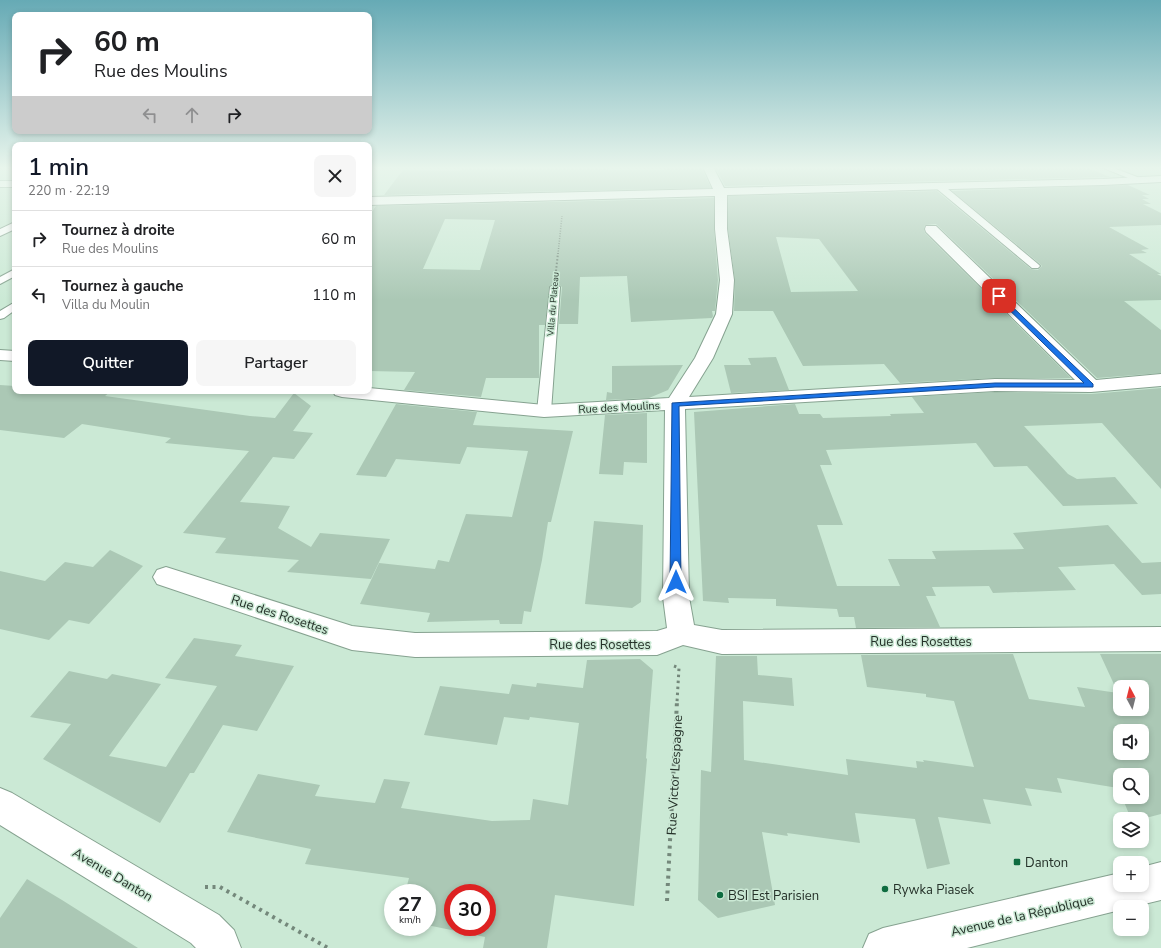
<!DOCTYPE html>
<html lang="fr">
<head>
<meta charset="utf-8">
<style>
	body { margin:0; font-family:"Nunito Sans",sans-serif; background:#f6f6f6; color:#202124; height:100vh; display:flex; flex-direction:column; font-size:15px; white-space:nowrap }
	* { box-sizing:border-box; margin:0 }
	p { font-size:13px; color:#757577 }
	.icon { flex:none; width:22px; height:22px; fill:none; stroke:currentColor; stroke-width:2; stroke-linecap:round; stroke-linejoin:round }
	.map { position:relative; flex:1; overflow:hidden }
	.side { position:absolute; left:12px; top:142px; width:360px; height:252px; display:flex; flex-direction:column; background:#fff; border-radius:8px; box-shadow:0 2px 6px #0003 }
	.side>* { flex:none }
	.banner { position:absolute; left:12px; top:12px; width:360px; height:122px; border-radius:8px; box-shadow:0 2px 6px #0003; background:#fff; color:#202124; overflow:hidden }
	.needle { width:26px; rotate:353deg }
	.controls { position:absolute; left:1113px; top:680px; display:grid; gap:8px }
	.controls a { display:grid; place-items:center; width:36px; height:36px; border-radius:8px; background:#fff; box-shadow:0 2px 6px #0003; font-size:20px }
	.speed { position:absolute; left:384px; top:884px; display:flex; gap:8px; font-size:20px; font-weight:700; text-align:center }
	.speed>* { display:grid; place-content:center; width:52px; height:52px; border-radius:50%; background:#fff; box-shadow:0 2px 6px #0003; line-height:1 }
	.speed small { font-size:10px; font-weight:400 }
	.speed .limit { border:6px solid #d22; background:#fff; color:#111 }
	.pin { position:absolute; display:grid; place-items:center; width:34px; height:34px; color:#fff; margin:-17px; border-radius:8px; box-shadow:0 2px 6px #0006 }
	.me { position:absolute; width:44px; margin:-22px; rotate:0deg; stroke-linejoin:round; filter:drop-shadow(0 0 3px #0008) }
	.turn { display:flex; align-items:center; gap:14px; height:84px; padding:0 16px; font-size:18px }
	.turn .icon { width:52px; height:52px; stroke-width:2.5 }
	.turn b { display:block; font-size:28px; line-height:34px }
	.lanes { display:flex; align-items:center; height:38px; padding:0 16px; background:#0003; justify-content:center; gap:20px; direction:ltr }
	.lanes .off { opacity:.35 }
	.round { display:grid; place-items:center; flex:none; width:42px; height:42px; border-radius:8px; background:#f6f6f6 }
	.headline { display:flex; align-items:center; justify-content:space-between; height:68px; padding:0 16px }
	h1 { font-size:24px; font-weight:600; line-height:30px; color:#111827 }
	.action { display:flex; gap:8px; margin-top:auto; padding:8px 16px }
	.action a { flex:1; height:46px; border-radius:8px; background:#111827; color:#fff; font-size:16px; font-weight:600; line-height:46px; text-align:center }
	.action a+a { background:#f6f6f6; color:#202124 }
	ul { padding:0; list-style:none }
	li { display:flex; align-items:center; gap:12px; height:56px; padding:0 16px; border-top:1px solid #e0e0e0 }
	li div { flex:1 }
	li b { display:block; font-size:15px }
	li em { font-style:normal }
	.map>svg:first-child { display:block }
	.building { fill:#abc8b5; fill-rule:evenodd }
	.lines { fill:none; stroke-linecap:round; stroke-linejoin:round }
	.service-casing { stroke:#86a290; stroke-width:2 }
	.minor-casing { stroke:#86a290; stroke-width:2 }
	.tertiary-casing { stroke:#86a290; stroke-width:2 }
	.secondary-casing { stroke:#86a290; stroke-width:2 }
	.path-far3 { stroke:#74887b; stroke-width:1.5; stroke-dasharray:1 1.5; stroke-linecap:butt }
	.path-far2 { stroke:#74887b; stroke-width:2; stroke-dasharray:1.5 2; stroke-linecap:butt }
	.path-far1 { stroke:#74887b; stroke-width:3; stroke-dasharray:2.5 3.5; stroke-linecap:butt }
	.path { stroke:#74887b; stroke-width:4; stroke-dasharray:3 4.5; stroke-linecap:butt }
	.service { fill:#fff; fill-rule:evenodd }
	.minor { fill:#fff; fill-rule:evenodd }
	.tertiary { fill:#fff; fill-rule:evenodd }
	.secondary { fill:#fff; fill-rule:evenodd }
	.route { fill:#1a73e8; stroke:#114b97 }
	.poi-dot { fill:#0e6c40; stroke:#cbe9d5; stroke-width:1.5 }
	.labels { text-anchor:middle; stroke-width:3; stroke-linejoin:round; paint-order:stroke }
	.far-street-label { font-size:9px; fill:#243028; stroke:#cbe9d5 }
	.street-label { font-size:11px; fill:#243028; stroke:#cbe9d5 }
	.near-street-label { font-size:13px; fill:#243028; stroke:#cbe9d5 }
	.near-poi-label { font-size:13px; fill:#243028; stroke:#cbe9d5; text-anchor:start }
</style>
</head>
<body>
<div class="map">
<svg width="1161" height="948" viewBox="0 0 1161 948">
	<rect width="100%" height="100%" fill="#cbe9d5"/>
	<!-- building -->
	<path class="building" d="M663,167H688L689,169H702L711,188L384,195L403,170L461,171L462,169H608V170H664Z
		M856,167H1086L1110,177L725,186L716,169Z
		M1128,185L1150,195H1142L1149,199H1142L1151,204H1143L1161,213V225L1109,227L1149,249L1141,250L1147,253L1129,254L1161,274H1157L1161,276V300L1124,301L1161,330V373L1097,378L936,224L925,225L924,229L925,233L1071,378H995L900,383L884,364L803,366L773,311H734L735,280L728,229V196L937,191L1031,269L1038,270L1042,266L1039,263L952,191ZM776,237L819,239L858,291L791,292Z
		M714,198V229L718,280L715,311H712L713,316L712,318L631,322L627,276L580,277L578,324H559L562,287L556,283L549,287L545,325H539V378H486L481,397L404,390L415,372L369,371V216L376,206ZM445,219L495,220L480,270L423,269Z
		M776,357L789,390L731,393L724,365H751L748,358Z
		M683,365L668,390L649,398L606,400L607,392L612,393V366Z
		M0,385L15,386V391H111L105,396L250,416L275,418L294,393L311,406L293,431L313,433L294,459L273,457L240,502L290,506L278,528L311,547L320,533L390,539L371,579L287,572L299,560L215,553L226,538L183,533L249,451L165,443L171,438L82,424L64,438L0,430Z
		M1161,388V489L1102,423L1024,426L1068,474L1077,479L1115,477L1138,504L1063,506L1027,466L994,467L976,443L826,450L832,465H820L843,525H817L837,586H900L888,559H936L932,551L1024,549L1013,533L1108,525L1142,563L1161,562V594L1142,595L1114,564L1058,567L1076,590L993,593L989,586L932,587L936,596H926L940,627L856,628L854,617H839L837,609L776,606V599L728,598L729,603L703,601L694,412L795,404L799,414H820L823,418L891,416L890,414L924,413L912,397L995,392L1091,394Z
		M396,404L477,412L473,425L573,431L551,522H548L542,560L531,612L524,611L522,624H500L499,620L427,622L430,613L360,604L379,563L435,569L438,560L449,562L466,514L512,517L528,451L467,447L460,464L396,459L386,477L356,475Z
		M647,413V463L624,462L623,475L599,474L605,415Z
		M594,521L643,525L641,602L632,608L585,604Z
		M110,550L143,566L89,624L69,620L49,640L0,629V571L45,581L65,562L93,567Z
		M194,638L242,645L235,656L294,666L257,731L223,725L194,773H190L160,823L43,759L71,724L30,717L69,671L107,679L112,674L161,684L109,756L166,767L217,686L165,678Z
		M1013,654L1029,699L1085,707L1077,687L1118,693L1100,654H1161V814L1142,819H1131L1122,797H1142V775H1120V793L1118,788L1057,778L1062,793L1025,788L1032,806L983,799L991,824L938,817L950,864L927,869L915,819L855,813L860,843L787,833L788,836L762,832L775,905L718,918L698,900L701,770L711,772L716,656H757L758,675L792,678L794,706L743,701L744,760L848,775L846,759L917,768L916,761L924,762L923,760L974,767L954,701L926,697V694L867,687L861,655ZM1120,687H1142V709H1120ZM1120,731H1142V753H1120Z
		M640,659L653,670L646,758L647,759L634,906L555,895L547,948H483L485,937L427,925V893H405L409,878L305,864L311,849L227,832L258,774L320,785L315,796L375,803L384,779L410,782L401,808L492,821L530,820L533,799L568,805L579,723L530,717L529,720L504,717L497,745L424,735L440,686L509,694L512,684L536,687L537,683L583,688L587,660ZM453,893H487V927H453Z
		M27,879L62,900L138,948H0V918Z"/>
	<g class="lines">
		<!-- service casing -->
		<g class="service-casing">
			<path id="service" d="M1101,167H1111L1145,180L1144,182H1138Z
				M936,184H942L1038,264L1040,266L1038,268H1032L936,188Z
				M15,222V229L0,236V229Z
				M15,269V276L0,284V277Z
				M555,284L560,287L551,411L549,414H539L537,411L550,287Z
				M15,302V310L4,318L0,319V311Z"/>
		</g>
		<!-- minor casing -->
		<g class="minor-casing">
			<path id="minor" d="M703,167H713L724,188L1103,179L1161,176V182L1103,185L727,195V229L734,280L732,314L713,358L689,397L995,379L1075,380L926,232L925,229L926,226H936L1096,380L1161,374V386L1091,392L995,391L685,409L689,597L694,625L722,630L1161,627V651L722,654L683,645L657,655L415,657L352,650L157,584L153,577L157,570L166,567L352,626L415,633L657,631L667,628L663,597L665,410L544,417L342,397L335,395L333,391H369V388L544,405L669,398L695,358L716,314L720,280L715,229V196L369,205V197L713,189Z
				M0,181H15V187H0Z
				M0,350L15,351V361L0,360Z"/>
		</g>
		<!-- tertiary casing -->
		<g class="tertiary-casing">
			<path id="tertiary" d="M0,788L12,793L219,915L234,930L241,948H196L191,943L0,825Z"/>
		</g>
		<!-- secondary casing -->
		<g class="secondary-casing">
			<path id="secondary" d="M1161,862V900L1132,907H1120V910L967,948H863L869,934L883,928L1120,873V885H1142V867Z"/>
		</g>
		<!-- path-far3 -->
		<path class="path-far3" d="M558,254L562,216"/>
		<!-- path-far2 -->
		<path class="path-far2" d="M556,271L558,253"/>
		<!-- path-far1 -->
		<path class="path-far1" d="M674,666L679,668L677,702"/>
		<!-- path -->
		<path class="path" d="M205,887H220L328,948
			M667,901L677,701"/>
		<!-- service -->
		<use href="#service" class="service"/>
		<!-- minor -->
		<use href="#minor" class="minor"/>
		<!-- tertiary -->
		<use href="#tertiary" class="tertiary"/>
		<!-- secondary -->
		<use href="#secondary" class="secondary"/>
	</g>
	<!-- sky -->
	<linearGradient id="sky" x2="0" y2="1"><stop stop-color="#66aab5"/><stop offset="0.56" stop-color="#e8f5ec"/><stop offset="1" stop-color="#e8f5ec" stop-opacity="0"/></linearGradient>
	<rect width="1161" height="300" fill="url(#sky)"/>
	<!-- route -->
	<path class="route" d="M999,294L1093,384V387H995L679,406L681,582L679,585H672L670,582L672,403L995,383H1084L997,298L996,296Z"/>
	<!-- markers -->
	<g class="poi-dot">
		<rect x="1013" y="858" width="8" height="8" rx="2"/>
		<circle cx="885" cy="889" r="4"/>
		<circle cx="720" cy="895" r="4"/>
	</g>
	<g class="labels">
		<!-- far-street labels -->
		<g class="far-street-label">
			<text transform="translate(553 304) rotate(-85)" y="3">Villa du Plateau</text>
		</g>
		<!-- street labels -->
		<g class="street-label">
			<text transform="translate(619 407) rotate(-3)" y="4">Rue des Moulins</text>
		</g>
		<!-- near-street labels -->
		<g class="near-street-label">
			<text transform="translate(280 614) rotate(18)" y="5">Rue des Rosettes</text>
			<text x="921" y="646">Rue des Rosettes</text>
			<text x="600" y="649">Rue des Rosettes</text>
			<text transform="translate(674 775) rotate(-87)" y="5">Rue Victor Lespagne</text>
			<text transform="translate(113 874) rotate(31)" y="5">Avenue Danton</text>
			<text transform="translate(1022 915) rotate(-13)" y="5">Avenue de la République</text>
		</g>
		<!-- near-poi labels -->
		<g class="near-poi-label">
			<text x="1025" y="867">Danton</text>
			<text x="893" y="894">Rywka Piasek</text>
			<text x="728" y="900">BSI Est Parisien</text>
		</g>
	</g>
</svg>
<div class="controls">
<a><svg class="needle" viewBox="-14 -14 28 28"><path d="M0-13l5 13h-10z" fill="#e53935"/><path d="M0 13l5-13h-10z" fill="#757577"/></svg></a>
<a><svg class="icon" aria-label="sound" viewBox="0 0 24 24"><path d="M4 9h4l5-4v14l-5-4H4zM17 9q2 3 0 6"/></svg></a>
<a><svg class="icon" aria-label="search" viewBox="0 0 24 24"><circle cx="10" cy="10" r="6"/><path d="M15 15l6 6"/></svg></a>
<a><svg class="icon" aria-label="layers" viewBox="0 0 24 24"><path d="M12 4l9 5-9 5-9-5zM3 14l9 5 9-5"/></svg></a>
<a>+</a>
<a>−</a>
</div>
<div class="speed"><div>27<small>km/h</small></div><div class="limit">30</div></div>
<div class="pin" style="left:999px;top:296px;background:#d93025"><svg class="icon" aria-label="arrive" viewBox="0 0 24 24"><path d="M6 21V4h12l-3 4 3 4H6"/></svg></div>
<svg class="me" style="left:676px;top:582px" viewBox="-20 -20 40 40"><path d="M0-17L14 15 0 8-14 15z" fill="#1a73e8" stroke="#fff" stroke-width="4"/></svg>
<div class="banner">
<div class="turn"><svg class="icon" aria-label="right" viewBox="0 0 24 24"><path d="M7 20v-9h11M14 6l5 5-5 5"/></svg><div><b>60 m</b>Rue des Moulins</div></div>
<div class="lanes"><svg class="icon off" aria-label="left" viewBox="0 0 24 24"><path d="M17 20v-9H6M10 6l-5 5 5 5"/></svg><svg class="icon off" aria-label="ahead" viewBox="0 0 24 24"><path d="M12 20V5M6 11l6-6 6 6"/></svg><svg class="icon" aria-label="right" viewBox="0 0 24 24"><path d="M7 20v-9h11M14 6l5 5-5 5"/></svg></div>
</div>
<section class="side">
<div class="headline"><div><h1>1 min</h1><p>220 m · 22:19</p></div><a class="round"><svg class="icon" aria-label="close" viewBox="0 0 24 24"><path d="M6 6l12 12M18 6L6 18"/></svg></a></div>
<ul>
<li><svg class="icon" aria-label="right" viewBox="0 0 24 24"><path d="M7 20v-9h11M14 6l5 5-5 5"/></svg><div><b>Tournez à droite</b><p>Rue des Moulins</p></div><em>60 m</em></li>
<li><svg class="icon" aria-label="left" viewBox="0 0 24 24"><path d="M17 20v-9H6M10 6l-5 5 5 5"/></svg><div><b>Tournez à gauche</b><p>Villa du Moulin</p></div><em>110 m</em></li>
</ul>
<div class="action"><a>Quitter</a><a>Partager</a></div>
</section>
</div>
</body>
</html>
